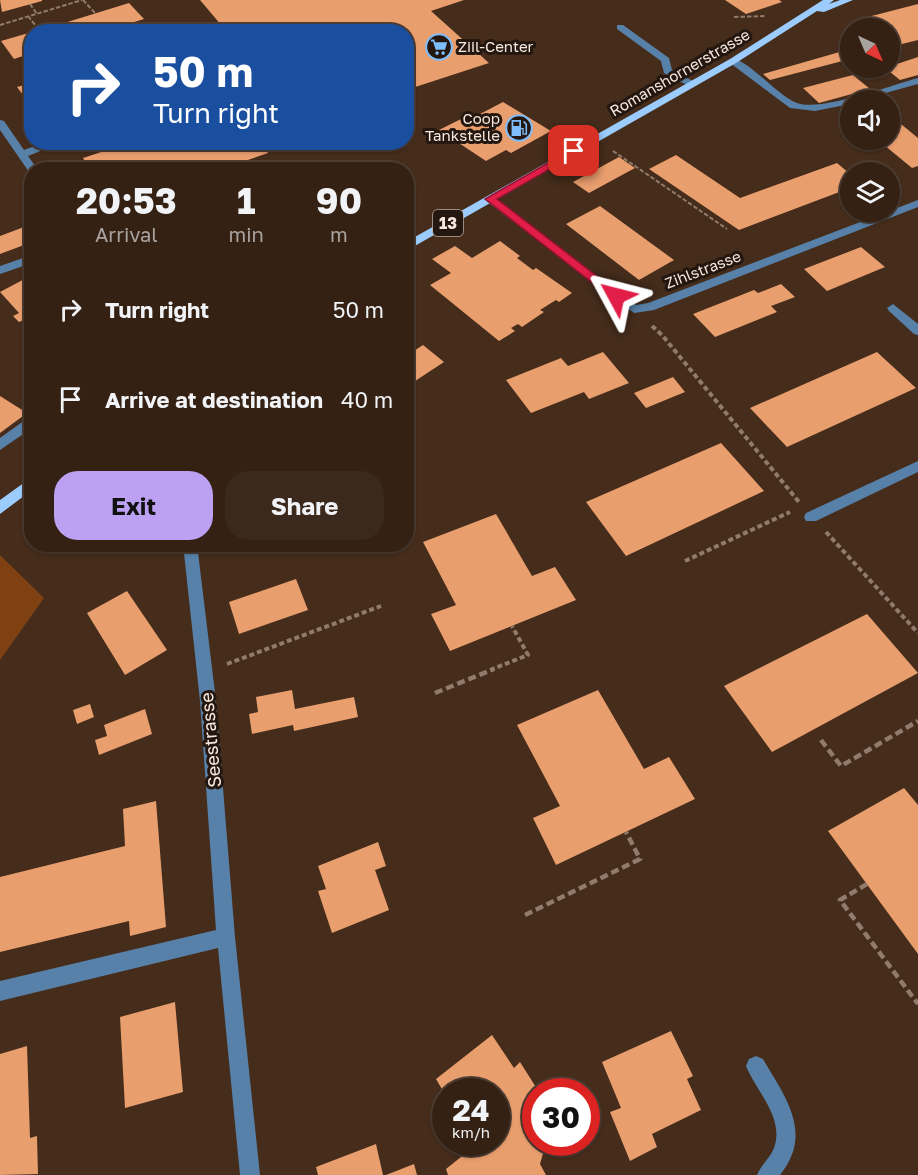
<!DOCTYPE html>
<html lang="en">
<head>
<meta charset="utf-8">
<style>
	body { margin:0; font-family:"Golos Text",sans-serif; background:#3c291d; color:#f1f3f6; height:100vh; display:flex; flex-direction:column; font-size:22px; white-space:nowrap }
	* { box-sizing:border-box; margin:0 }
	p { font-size:20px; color:#a9a3a0 }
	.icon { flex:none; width:33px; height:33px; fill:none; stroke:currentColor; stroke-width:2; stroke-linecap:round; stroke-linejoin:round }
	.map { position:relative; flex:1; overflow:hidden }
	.sheet { position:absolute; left:24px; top:162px; width:390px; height:390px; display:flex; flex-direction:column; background:#342114; border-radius:24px; box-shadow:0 2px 4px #0004,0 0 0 2px #4e3e34 }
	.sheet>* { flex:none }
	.guide { position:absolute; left:24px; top:24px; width:390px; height:126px; border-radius:24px; box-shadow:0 2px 4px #0004,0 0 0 2px #4e3e34; background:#1a4fa0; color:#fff; overflow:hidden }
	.needle { width:39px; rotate:136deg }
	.controls { position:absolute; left:840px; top:18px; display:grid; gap:12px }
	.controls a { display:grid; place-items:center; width:60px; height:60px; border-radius:50%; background:#342114; box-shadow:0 2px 4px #0004,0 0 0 2px #4e3e34; font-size:30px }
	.speed { position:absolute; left:432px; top:1078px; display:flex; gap:12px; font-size:30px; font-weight:700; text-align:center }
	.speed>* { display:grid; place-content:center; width:78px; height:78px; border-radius:50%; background:#342114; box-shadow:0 2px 4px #0004,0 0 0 2px #4e3e34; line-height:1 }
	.speed small { font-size:15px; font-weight:400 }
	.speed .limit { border:9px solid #d22; background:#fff; color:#111 }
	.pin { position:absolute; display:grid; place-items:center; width:51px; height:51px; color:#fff; margin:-26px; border-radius:12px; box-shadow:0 3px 9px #0006 }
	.me { position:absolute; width:66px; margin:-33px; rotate:308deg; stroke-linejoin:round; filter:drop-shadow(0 0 4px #0008) }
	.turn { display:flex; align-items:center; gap:21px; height:126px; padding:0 30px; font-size:27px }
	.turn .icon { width:78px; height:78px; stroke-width:2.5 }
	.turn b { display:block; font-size:42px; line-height:51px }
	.eta { display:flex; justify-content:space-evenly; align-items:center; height:102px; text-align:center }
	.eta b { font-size:36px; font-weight:700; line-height:42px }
	.cta { display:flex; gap:12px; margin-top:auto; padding:12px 30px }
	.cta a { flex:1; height:69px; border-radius:24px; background:#bca0f2; color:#111; font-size:24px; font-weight:700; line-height:69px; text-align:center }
	.cta a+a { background:#3c291d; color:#f1f3f6 }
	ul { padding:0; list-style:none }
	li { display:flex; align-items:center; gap:18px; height:90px; padding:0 30px }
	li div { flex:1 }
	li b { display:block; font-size:22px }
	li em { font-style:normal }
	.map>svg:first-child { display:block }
	.green { fill:#7f4111 }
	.building { fill:#e99e6e }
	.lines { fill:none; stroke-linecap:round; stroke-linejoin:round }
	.path-far2 { stroke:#917b6d; stroke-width:2; stroke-dasharray:4.5 2; stroke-linecap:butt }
	.path-far1 { stroke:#917b6d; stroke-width:4; stroke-dasharray:5 3; stroke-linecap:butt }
	.path { stroke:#917b6d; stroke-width:4.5; stroke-dasharray:8 4; stroke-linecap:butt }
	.minor { fill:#5881a9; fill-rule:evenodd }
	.major { fill:#9bccfd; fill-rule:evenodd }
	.route { fill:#e11d48; stroke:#92132f; stroke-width:1.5 }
	.labels { text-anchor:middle; stroke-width:6; stroke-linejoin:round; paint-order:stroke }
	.far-poi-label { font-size:15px; fill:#f8e7dd; stroke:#231710; text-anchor:start }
	.far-street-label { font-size:15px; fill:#f8e7dd; stroke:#231710 }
	.shield { fill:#231710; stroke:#b8a9a0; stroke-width:1.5 }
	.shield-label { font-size:16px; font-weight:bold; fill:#f8e7dd }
	.street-label { font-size:18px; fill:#f8e7dd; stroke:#231710 }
</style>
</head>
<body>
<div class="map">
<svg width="918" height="1175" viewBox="0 0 918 1175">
	<rect width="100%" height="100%" fill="#452c1b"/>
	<!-- green -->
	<path class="green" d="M0,555L44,598L0,660Z"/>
	<!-- building -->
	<path class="building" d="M0,0H42V1L2,12Z
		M200,0H464L431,11L489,63L406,90V32H227Z
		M725,0H779L782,2L746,14Z
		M129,3L144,19L102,32H35Z
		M918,4V40L890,47V28H853L870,23L864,18Z
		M32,32V53L14,59L1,41Z
		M850,49V59L770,80L763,74Z
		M918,57V75L900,80L885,68Z
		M853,75L870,89L819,103L803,88Z
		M32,83V107L17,87Z
		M503,102L551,131L511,153L506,150L486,161L439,130L463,118L474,125L487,118L480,114Z
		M890,115L918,138V166L912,168L878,140H890Z
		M132,142H260L268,153L219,170H90L83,158Z
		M676,155L740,198L837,163L850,174V188L739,230L649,169Z
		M619,157L635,168L589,193L573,182Z
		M600,206L674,260L639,280L566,224Z
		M32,221V242L0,254V236L24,227L22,224Z
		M500,241L520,256L517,258L533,270L536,268L572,293L559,302L556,300L540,310L544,312L522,327L518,324L511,328L515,331L499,341L430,285L451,273L432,259L455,246L472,258Z
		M861,247L885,267L827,291L804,269Z
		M32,275V328L24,320L19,322L13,316L19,313L0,292Z
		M781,284L795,297L771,306L777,312L715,337L693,314L754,290L758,293Z
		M423,345L444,362L406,387V356Z
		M603,352L629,383L589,399L584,392L531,413L506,380L561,358L568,366Z
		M877,352L916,388L787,447L750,408Z
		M673,377L685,392L646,408L634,393Z
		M0,396L27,413L0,433Z
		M721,443L764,491L626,556L586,502Z
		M406,483L416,501L406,504Z
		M496,514L532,576L555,567L576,600L450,651L431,614L456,605L423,542Z
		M296,579L308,610L239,634L229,602Z
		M127,591L167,650L125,675L87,613Z
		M867,614L918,673L772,752L724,686Z
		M292,690L295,709L354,697L358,717L294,731L293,725L252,734L249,714L258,712L256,697Z
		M598,690L644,769L669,757L695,799L556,865L533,818L560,806L517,725Z
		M90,704L94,717L77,724L73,710Z
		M145,709L152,734L99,755L95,740L107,736L104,725Z
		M904,788L918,805V954L828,831Z
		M156,801L166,927L130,936L129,921L0,952V877L125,846L123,809Z
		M378,842L386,866L375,870L389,910L332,933L318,891L326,889L318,866Z
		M175,1002L183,1092L125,1108L120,1017Z
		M671,1031L693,1076L687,1079L701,1110L652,1134L657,1147L630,1161L610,1112L621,1108L602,1062Z
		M492,1035L514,1068L520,1062L539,1092H536V1143H546L540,1164L546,1175H448L446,1169L476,1145L474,1143H496V1092H446V1096L436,1079Z
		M27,1046L30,1138L37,1136L38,1174L0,1175V1054Z
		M376,1144L383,1175H318L316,1167Z
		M414,1164L417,1175H386Z"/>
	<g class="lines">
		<!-- path-far2 -->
		<path class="path-far2" d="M83,0L95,13
			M30,4L37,14
			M28,16L39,30
			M734,17L766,16
			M0,25L82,0
			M613,151L727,229"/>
		<!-- path-far1 -->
		<path class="path-far1" d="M652,326L662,335L799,502
			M826,532L918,633
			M685,561L790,512
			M227,664L381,606
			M490,670L528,655L512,626"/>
		<!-- path -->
		<path class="path" d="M435,693L494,669
			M821,740L841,766L918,721
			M867,884L840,900L918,1004
			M525,915L640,859L626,832"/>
		<!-- minor -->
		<path class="minor" d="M617,25H623L669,58L672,70L695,82V86H689L664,73L661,61L617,29Z
			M733,58C754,65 778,96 797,103C821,112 891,85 918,78V84L860,100H850V104L815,111L790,108L730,63L728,61Z
			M0,120L4,121L24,150L46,142H63L28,156L38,170H32V173L29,172L0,130Z
			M289,160L293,161L299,170H288L284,163Z
			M490,196L636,305L648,303L918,200V207L654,310L634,313L486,201V197Z
			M32,255V263L0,274V266Z
			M893,304L918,324V335L914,334L889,311L887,308Z
			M32,415V428L0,450V438Z
			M918,461V472L816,521H806L804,517L806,513Z
			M183,544H197L216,701L235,937L260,1175H240L218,948L0,1001V981L216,930L200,701Z
			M756,1056L763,1059C785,1097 814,1133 780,1175H757C761,1165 770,1158 774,1148C785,1118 756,1091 746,1066L749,1059Z"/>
		<!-- major -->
		<path class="major" d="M823,0H834L829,4L840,0H853L824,12L817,11L736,63L406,251V242L730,59Z
			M32,477V490L0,514V500Z"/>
	</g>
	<!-- route -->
	<path class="route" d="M574,148L579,151L578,153L497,199L620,294V299H613L485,199Z"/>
	<!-- icons -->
	<defs>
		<g id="supermarket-ring" transform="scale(1.35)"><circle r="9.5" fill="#231710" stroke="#7fbdfa" stroke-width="1.5"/><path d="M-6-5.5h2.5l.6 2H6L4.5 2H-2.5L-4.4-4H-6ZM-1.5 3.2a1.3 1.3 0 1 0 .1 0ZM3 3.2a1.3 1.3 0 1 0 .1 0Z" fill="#7fbdfa"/></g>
		<g id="fuel-ring" transform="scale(1.35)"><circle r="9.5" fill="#231710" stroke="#7fbdfa" stroke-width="1.5"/><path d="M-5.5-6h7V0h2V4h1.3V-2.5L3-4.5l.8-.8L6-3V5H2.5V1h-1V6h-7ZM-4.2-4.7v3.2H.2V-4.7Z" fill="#7fbdfa"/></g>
	</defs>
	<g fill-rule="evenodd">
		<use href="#supermarket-ring" x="439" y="47"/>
		<use href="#fuel-ring" x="519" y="128"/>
	</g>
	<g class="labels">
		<!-- far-poi labels -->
		<g class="far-poi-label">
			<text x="458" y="52">Ziil-Center</text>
			<text x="500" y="124" text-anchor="end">Coop<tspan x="500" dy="17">Tankstelle</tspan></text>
		</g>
		<!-- far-street labels -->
		<g class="far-street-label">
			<text transform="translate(680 73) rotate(-30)" y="5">Romanshornerstrasse</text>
			<text transform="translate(703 270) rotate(-21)" y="5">Zihlstrasse</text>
		</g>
		<!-- shield labels -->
		<rect class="shield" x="433" y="210" width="30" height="26" rx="4.5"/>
		<g class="shield-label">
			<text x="448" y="229">13</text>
		</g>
		<!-- street labels -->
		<g class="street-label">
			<text transform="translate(211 740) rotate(-95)" y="6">Seestrasse</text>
		</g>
	</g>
</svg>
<div class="controls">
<a><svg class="needle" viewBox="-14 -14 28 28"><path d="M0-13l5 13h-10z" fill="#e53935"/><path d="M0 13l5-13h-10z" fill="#a9a3a0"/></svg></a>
<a><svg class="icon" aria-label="sound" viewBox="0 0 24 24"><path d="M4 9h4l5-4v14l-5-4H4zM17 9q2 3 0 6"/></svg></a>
<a><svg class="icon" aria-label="layers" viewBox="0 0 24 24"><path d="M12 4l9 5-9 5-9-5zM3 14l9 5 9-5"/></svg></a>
</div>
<div class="speed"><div>24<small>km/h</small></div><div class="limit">30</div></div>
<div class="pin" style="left:574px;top:151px;background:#d93025"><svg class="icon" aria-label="arrive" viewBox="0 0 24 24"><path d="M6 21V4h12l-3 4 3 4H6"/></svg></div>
<svg class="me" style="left:616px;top:296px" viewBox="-20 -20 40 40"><path d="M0-17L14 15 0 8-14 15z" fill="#e11d48" stroke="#fff" stroke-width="4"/></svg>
<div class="guide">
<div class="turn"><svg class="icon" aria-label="right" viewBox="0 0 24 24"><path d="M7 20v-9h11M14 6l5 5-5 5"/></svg><div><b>50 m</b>Turn right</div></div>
</div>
<section class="sheet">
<div class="eta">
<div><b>20:53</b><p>Arrival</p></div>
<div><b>1</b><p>min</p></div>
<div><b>90</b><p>m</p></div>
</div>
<ul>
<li><svg class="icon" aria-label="right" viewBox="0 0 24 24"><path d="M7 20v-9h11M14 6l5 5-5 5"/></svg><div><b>Turn right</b></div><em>50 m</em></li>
<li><svg class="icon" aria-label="arrive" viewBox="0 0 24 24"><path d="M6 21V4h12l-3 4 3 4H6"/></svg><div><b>Arrive at destination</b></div><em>40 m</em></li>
</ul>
<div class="cta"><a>Exit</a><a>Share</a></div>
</section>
</div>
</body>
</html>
